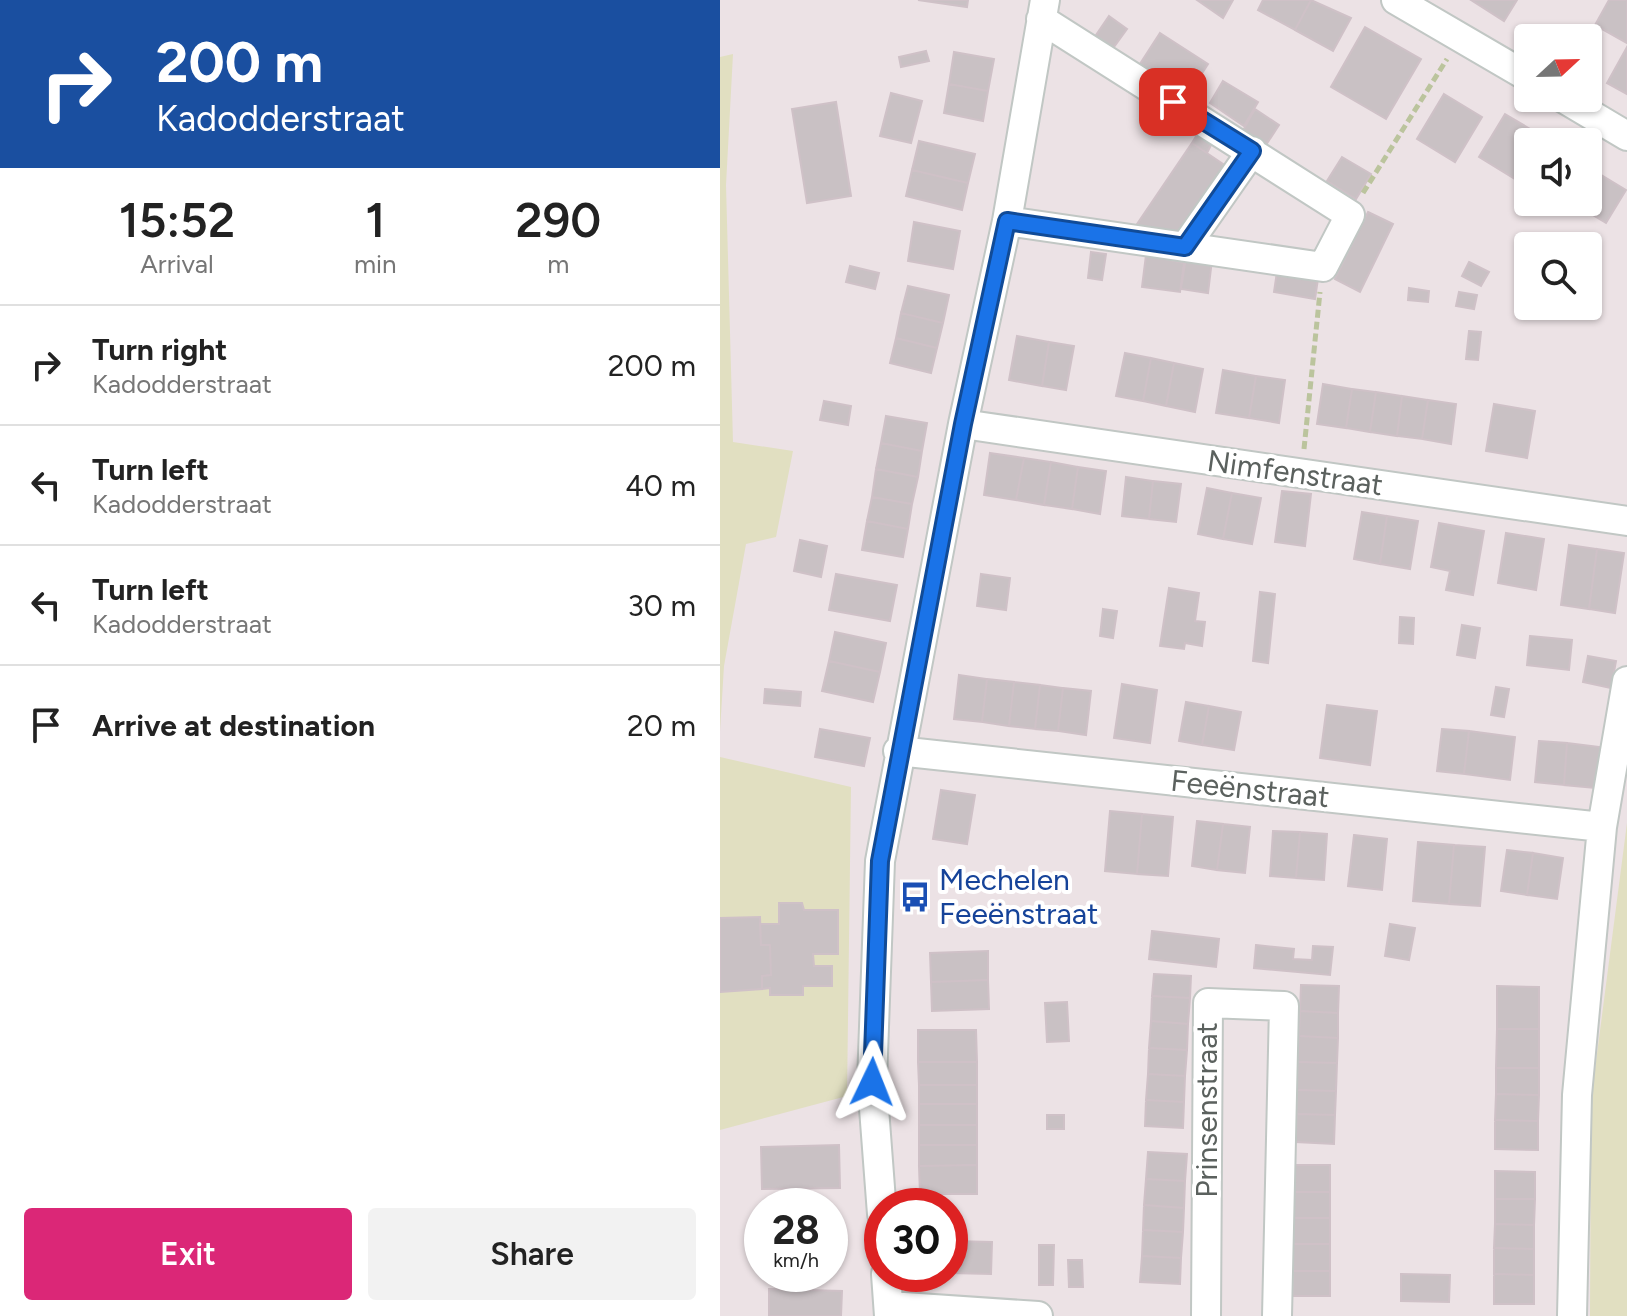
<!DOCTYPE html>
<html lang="en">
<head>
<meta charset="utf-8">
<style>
	body { margin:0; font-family:Figtree,sans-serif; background:#f2f2f2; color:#222; height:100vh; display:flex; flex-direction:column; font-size:30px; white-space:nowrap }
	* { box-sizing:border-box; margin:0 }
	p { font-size:26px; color:#767676 }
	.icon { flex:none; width:44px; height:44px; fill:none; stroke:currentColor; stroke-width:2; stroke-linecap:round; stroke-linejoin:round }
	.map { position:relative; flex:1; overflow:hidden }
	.panel { display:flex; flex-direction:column; background:#fff; width:720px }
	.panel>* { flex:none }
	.banner { background:#1a4fa0; color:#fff; overflow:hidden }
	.needle { width:52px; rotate:68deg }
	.fabs { position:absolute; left:794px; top:24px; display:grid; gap:16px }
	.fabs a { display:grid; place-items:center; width:88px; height:88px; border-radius:8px; background:#fff; box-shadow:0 2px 6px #0004; font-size:40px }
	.speed { position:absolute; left:24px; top:1188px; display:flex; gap:16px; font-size:40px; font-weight:700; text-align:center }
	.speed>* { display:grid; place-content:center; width:104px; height:104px; border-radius:50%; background:#fff; box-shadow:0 2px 6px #0004; line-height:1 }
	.speed small { font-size:20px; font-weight:400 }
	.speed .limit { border:12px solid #d22; background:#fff; color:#111 }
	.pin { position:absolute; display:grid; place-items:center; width:68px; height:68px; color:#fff; margin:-34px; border-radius:16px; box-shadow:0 4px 12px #0006 }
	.me { position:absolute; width:88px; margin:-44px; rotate:2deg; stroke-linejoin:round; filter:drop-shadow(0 0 6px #0008) }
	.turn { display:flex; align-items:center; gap:28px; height:168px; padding:0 24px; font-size:36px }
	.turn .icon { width:104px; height:104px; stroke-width:2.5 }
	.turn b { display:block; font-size:56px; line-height:68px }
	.eta { display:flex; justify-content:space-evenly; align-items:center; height:136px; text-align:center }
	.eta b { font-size:48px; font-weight:600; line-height:56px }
	.button { display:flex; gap:16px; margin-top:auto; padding:16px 24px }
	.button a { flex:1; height:92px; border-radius:8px; background:#db2777; color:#fff; font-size:32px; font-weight:600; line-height:92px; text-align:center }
	.button a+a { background:#f2f2f2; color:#222 }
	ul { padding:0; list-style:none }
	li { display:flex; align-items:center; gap:24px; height:120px; padding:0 24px; border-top:2px solid #e0e0e0 }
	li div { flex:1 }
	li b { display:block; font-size:30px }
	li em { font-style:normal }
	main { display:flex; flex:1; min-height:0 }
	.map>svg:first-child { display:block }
	.green { fill:#e1dfc1 }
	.building { fill:#c9c1c4; stroke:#cfc1c7; stroke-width:2 }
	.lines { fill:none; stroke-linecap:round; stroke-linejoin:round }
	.minor-casing { stroke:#c1c7c4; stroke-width:32 }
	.path { stroke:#bbc49d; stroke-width:5; stroke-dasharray:8 4; stroke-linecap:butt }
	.minor { stroke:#fff; stroke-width:28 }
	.route-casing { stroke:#114b97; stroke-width:20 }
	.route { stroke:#1a73e8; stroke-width:14 }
	.labels { text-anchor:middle; stroke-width:8; stroke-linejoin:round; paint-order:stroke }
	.street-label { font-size:30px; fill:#5b615e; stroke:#fff }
	.transit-label { font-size:30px; fill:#164399; stroke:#fff; text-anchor:start }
</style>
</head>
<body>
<main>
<section class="panel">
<div class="banner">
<div class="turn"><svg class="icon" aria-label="right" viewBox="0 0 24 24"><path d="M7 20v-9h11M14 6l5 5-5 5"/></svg><div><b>200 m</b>Kadodderstraat</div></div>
</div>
<div class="eta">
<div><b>15:52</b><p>Arrival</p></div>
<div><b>1</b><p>min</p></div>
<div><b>290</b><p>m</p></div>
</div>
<ul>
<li><svg class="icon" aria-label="right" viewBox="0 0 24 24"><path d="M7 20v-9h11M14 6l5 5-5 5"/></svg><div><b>Turn right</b><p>Kadodderstraat</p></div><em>200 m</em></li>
<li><svg class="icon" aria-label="left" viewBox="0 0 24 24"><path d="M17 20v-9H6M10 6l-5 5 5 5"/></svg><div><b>Turn left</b><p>Kadodderstraat</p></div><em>40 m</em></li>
<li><svg class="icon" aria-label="left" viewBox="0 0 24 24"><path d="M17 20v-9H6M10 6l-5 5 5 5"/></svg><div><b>Turn left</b><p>Kadodderstraat</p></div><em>30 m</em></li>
<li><svg class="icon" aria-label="arrive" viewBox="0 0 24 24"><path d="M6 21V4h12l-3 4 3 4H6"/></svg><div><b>Arrive at destination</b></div><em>20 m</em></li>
</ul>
<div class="button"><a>Exit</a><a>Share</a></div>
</section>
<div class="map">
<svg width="907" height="1316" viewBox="0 0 907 1316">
	<rect width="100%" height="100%" fill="#ece2e5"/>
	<!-- green -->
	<path class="green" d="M13,54L6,185L13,442L73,451L56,537L26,544L4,666L0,731V57Z
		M0,757L131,787L127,1096L0,1130Z
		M907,823V1316H870L871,1100Z"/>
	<!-- building -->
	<path class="building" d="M198,0H248L247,7Z
		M477,0H513L503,18Z
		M543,0H591L575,30L538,10Z
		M591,0L631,18L613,51L575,30Z
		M751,0H797L784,21Z
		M889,0H907V43L875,25Z
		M389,16L407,29L391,51L374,38Z
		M645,27L701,59L666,119L611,87Z
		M440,33L488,64L466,98L418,67Z
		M907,47V94L887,83Z
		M206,51L209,61L181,67L179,57Z
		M234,52L274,59L268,91L229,84Z
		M503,81L538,102L524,126L490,103Z
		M229,84L268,91L263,121L224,113Z
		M171,93L202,101L191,143L160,136Z
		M724,94L762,117L735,162L697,139Z
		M116,102L131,196L87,203L72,109Z
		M535,109L559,125L546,145L522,132Z
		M785,114L832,142H808V187L759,157Z
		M480,130L494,139L487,153L472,143Z
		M199,141L255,154L248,183L192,170Z
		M472,143L506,166L461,235L415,227Z
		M622,157L651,174L636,199L607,181Z
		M192,170L248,183L242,210L186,196Z
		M878,173L906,190L886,223L858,206L860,202H868V189Z
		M648,212L673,224L640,292L615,279Z
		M194,222L240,231L233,269L188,261Z
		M371,252L386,254L382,280L368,278Z
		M426,255L464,263L460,292L422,287Z
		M466,257L492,260L488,293L461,289Z
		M749,262L769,272L761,286L742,276Z
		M558,265L599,272L595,299L554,292Z
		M130,266L159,273L155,289L126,282Z
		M188,286L229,295L223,323L181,313Z
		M689,288L709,291L708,302L688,300Z
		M739,292L757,295L754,309L736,306Z
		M181,313L223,323L217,348L176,338Z
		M749,331L761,332L758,360L746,359Z
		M297,336L329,342L322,386L289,380Z
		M176,338L217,348L211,373L170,363Z
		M329,342L354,346L346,390L322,386Z
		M405,353L431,358L423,401L396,396Z
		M431,358L454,363L446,406L423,401Z
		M454,363L483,369L475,412L446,406Z
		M503,370L536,376L529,418L496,413Z
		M536,376L565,380L559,423L529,418Z
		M603,384L632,389L626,428L597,424Z
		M632,389L656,392L650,432L626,428Z
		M656,392L682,396L677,436L650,432Z
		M682,396L708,400L702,439L677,436Z
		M708,400L736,404L731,444L702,439Z
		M104,401L131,406L128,425L100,420Z
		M774,404L815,411L807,458L766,451Z
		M166,416L207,423L202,451L161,443Z
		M161,443L202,451L198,477L156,469Z
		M270,453L304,458L296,500L264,495Z
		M304,458L331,462L324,505L296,500Z
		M331,462L358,467L352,509L324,505Z
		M358,467L386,471L380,514L352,509Z
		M156,469L198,477L192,504L152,497Z
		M406,477L433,481L429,519L402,516Z
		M433,481L461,484L456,522L429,519Z
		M487,488L512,493L503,539L478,534Z
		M562,491L591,494L585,546L555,542Z
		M512,493L541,498L532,544L503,539Z
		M152,497L192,504L188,529L147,521Z
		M642,512L667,516L660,564L634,559Z
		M667,516L698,521L690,569L660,564Z
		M147,521L188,529L183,557L142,550Z
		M719,523L764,531L753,595L726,590L730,571L711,567Z
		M786,533L824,539L816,590L778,583Z
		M80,540L107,546L101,577L74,571Z
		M849,545L877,549L869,609L841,605Z
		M877,549L904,553L895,613L869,609Z
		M116,574L177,585L170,621L109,610Z
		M261,574L290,578L286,610L257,606Z
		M449,588L479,593L475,621L485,622L482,646L465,643L464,649L440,646Z
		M540,592L555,594L548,663L533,661Z
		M383,609L397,611L393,638L380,636Z
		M680,617L694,618L693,644L679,643Z
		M742,625L760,628L755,658L737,655Z
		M115,632L166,643L160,672L109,661Z
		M810,636L852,640L849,670L807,665Z
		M868,656L896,661L891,688L863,682Z
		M109,661L160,672L153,702L102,691Z
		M239,675L267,679L262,722L234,719Z
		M267,679L294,682L289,726L262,722Z
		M294,682L320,685L315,729L289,726Z
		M402,684L437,690L430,743L394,738Z
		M320,685L343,688L338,731L315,729Z
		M776,687L789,689L784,717L771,715Z
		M343,688L371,691L366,735L338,731Z
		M45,689L81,692L80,706L44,703Z
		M466,702L489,706L482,745L459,741Z
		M607,705L657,711L650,765L600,758Z
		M489,706L521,712L514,750L482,745Z
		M100,729L150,738L144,766L95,757Z
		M722,729L749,731L744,774L717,771Z
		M749,731L795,737L790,780L744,774Z
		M819,741L847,743L844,785L815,782Z
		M847,743L880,747L875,788L844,785Z
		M221,790L255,795L247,844L213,839Z
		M390,811L422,814L417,874L385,871Z
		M422,814L453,817L448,876L417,874Z
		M477,821L503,824L497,870L472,866Z
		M503,824L530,827L525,873L497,870Z
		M553,831L580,832L576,878L550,876Z
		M580,832L607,834L604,880L576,878Z
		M634,835L667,839L662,890L628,886Z
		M698,842L734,845L729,904L693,901Z
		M734,845L765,847L760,906L729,904Z
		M787,850L813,853L807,895L781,891Z
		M813,853L843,858L837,899L807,895Z
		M59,903H82L84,910H118V954H93L94,966H112V986H83V995H50V988L42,989V976L51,975L50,945H41L40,924H59Z
		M40,917L41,945H50L51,975L42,976V989L0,992V918Z
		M670,924L695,928L689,960L665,956Z
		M432,931L499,939L496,967L429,959Z
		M536,945L574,949L573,959L592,960L593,946L613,947L610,975L534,968Z
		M268,951V980L211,982L210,953Z
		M434,974L471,976L470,998L432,996Z
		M268,980L269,1009L212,1011L211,982Z
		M581,985L619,986L618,1013L580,1011Z
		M777,986L819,987V1029H777Z
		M432,996L470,998L468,1024L431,1021Z
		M347,1002L349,1041L327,1042L325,1003Z
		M580,1011L618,1013V1038L579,1036Z
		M431,1021L468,1024L467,1050L429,1048Z
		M777,1029H819V1068H776Z
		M198,1030H256L257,1062H198Z
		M579,1036L618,1038L617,1063L578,1062Z
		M429,1048L467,1050L465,1076L428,1074Z
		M198,1062H257V1085H199Z
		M578,1062L617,1063L616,1091L577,1090Z
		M776,1068H819V1095L776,1094Z
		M428,1074L465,1076L464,1102L426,1100Z
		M199,1085H257V1104H199Z
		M577,1090L616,1091L615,1115L577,1114Z
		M776,1094L819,1095L818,1121L775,1120Z
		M426,1100L464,1102L463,1128L425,1126Z
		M199,1104H257V1125H199Z
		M577,1114L615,1115L614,1144L576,1142Z
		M327,1115H344V1129H327Z
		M775,1120L818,1121V1150L775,1149Z
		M199,1125H257V1145H199Z
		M119,1145L120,1188L42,1189L41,1147Z
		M199,1145H257V1165L199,1166Z
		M428,1152L467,1154L465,1181L426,1179Z
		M257,1165V1194H200L199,1166Z
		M573,1165H610V1192H573Z
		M775,1171L815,1172V1199H775Z
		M426,1179L465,1181L464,1208L424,1205Z
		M573,1192H610V1218H572Z
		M775,1199H815L814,1225L775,1224Z
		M424,1205L464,1208L463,1232L423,1230Z
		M572,1218H610V1244H573Z
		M775,1224L814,1225V1249L774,1248Z
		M423,1230L463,1232L461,1258L422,1256Z
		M230,1241L272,1242L271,1274L230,1273Z
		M573,1244H610V1271H573Z
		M319,1245H334L333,1285H319Z
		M774,1248L814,1249V1275L774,1274Z
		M422,1256L461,1258L460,1284L420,1282Z
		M348,1260H362L363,1287H349Z
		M573,1271H610V1296H573Z
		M681,1274L730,1275L729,1302L681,1301Z
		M774,1274L814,1275V1304H774Z
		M49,1289L122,1291L121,1316H49Z"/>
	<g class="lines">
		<!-- minor casing -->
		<g class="minor-casing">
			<path id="minor" d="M676,0L808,77
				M843,98L907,136
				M287,221L603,267L630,215L321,19
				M465,247L532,151
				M243,424L907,521
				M178,751L882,827
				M162,1214L152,1082L160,861L243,424L287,221L325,0
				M166,1274L169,1316
				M169,1306L318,1316
				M486,1316L488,1003L564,1006L557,1316
				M852,1316L857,1095L882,827L907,681"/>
		</g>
		<!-- path -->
		<path class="path" d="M643,193L727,59
			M584,449L600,292"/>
		<!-- minor -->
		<use href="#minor" class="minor"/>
	</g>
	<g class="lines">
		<!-- route casing -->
		<g class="route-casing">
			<path id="route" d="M152,1082L160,861L243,424L287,221L465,247L532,151L453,102"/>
		</g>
		<!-- route -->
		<use href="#route" class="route"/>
	</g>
	<!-- icons -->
	<defs>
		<g id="bus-bare" transform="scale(2.4)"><path d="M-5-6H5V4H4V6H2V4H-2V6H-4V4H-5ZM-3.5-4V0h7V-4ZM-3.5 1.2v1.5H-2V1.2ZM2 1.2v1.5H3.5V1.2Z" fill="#1a4fb4" stroke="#fff" stroke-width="2.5" paint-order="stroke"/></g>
	</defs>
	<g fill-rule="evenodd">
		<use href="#bus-bare" x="195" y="897"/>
	</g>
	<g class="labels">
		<!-- street labels -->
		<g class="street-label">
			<text transform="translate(575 473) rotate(8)" y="10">Nimfenstraat</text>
			<text transform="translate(530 789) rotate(6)" y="10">Feeënstraat</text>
			<text transform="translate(487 1110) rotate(-90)" y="10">Prinsenstraat</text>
		</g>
		<!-- transit labels -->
		<g class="transit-label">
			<text x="219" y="890">Mechelen<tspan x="219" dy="34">Feeënstraat</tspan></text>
		</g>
	</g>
</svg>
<div class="fabs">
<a><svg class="needle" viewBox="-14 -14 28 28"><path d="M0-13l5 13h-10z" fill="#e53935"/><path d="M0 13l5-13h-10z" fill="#767676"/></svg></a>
<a><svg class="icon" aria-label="sound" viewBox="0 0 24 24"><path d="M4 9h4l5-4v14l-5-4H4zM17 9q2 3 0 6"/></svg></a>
<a><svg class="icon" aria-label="search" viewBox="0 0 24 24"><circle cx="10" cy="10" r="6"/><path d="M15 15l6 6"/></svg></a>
</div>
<div class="speed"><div>28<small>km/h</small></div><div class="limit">30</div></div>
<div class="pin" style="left:453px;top:102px;background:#d93025"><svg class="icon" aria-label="arrive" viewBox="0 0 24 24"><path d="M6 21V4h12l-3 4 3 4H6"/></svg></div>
<svg class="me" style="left:152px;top:1082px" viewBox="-20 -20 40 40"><path d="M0-17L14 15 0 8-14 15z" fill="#1a73e8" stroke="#fff" stroke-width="4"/></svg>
</div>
</main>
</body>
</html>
